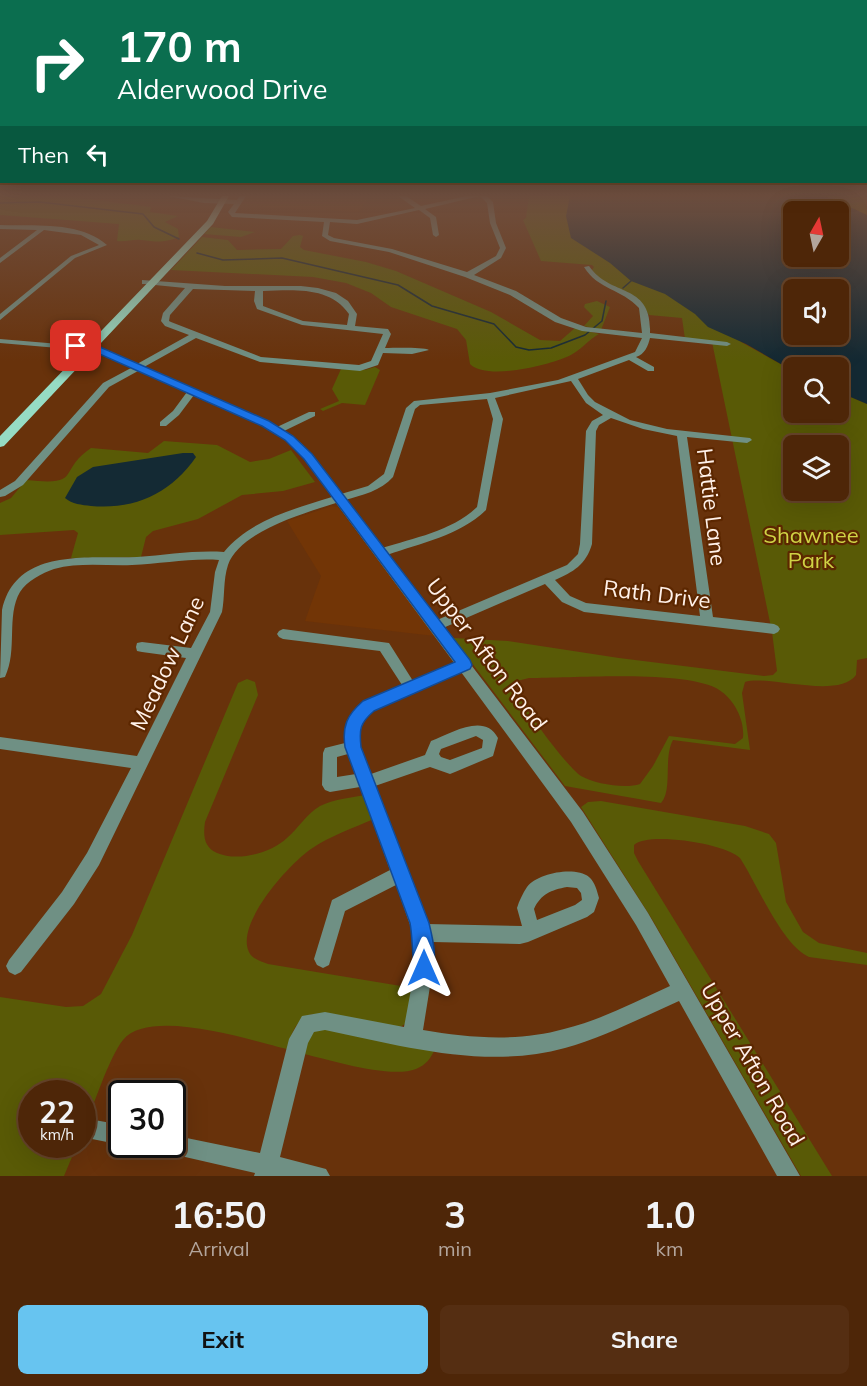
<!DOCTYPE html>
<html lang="en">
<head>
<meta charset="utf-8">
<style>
	body { margin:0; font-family:Mulish,sans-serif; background:#552e12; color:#f1f3f6; height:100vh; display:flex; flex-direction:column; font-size:22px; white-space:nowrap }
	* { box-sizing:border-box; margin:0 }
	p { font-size:20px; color:#b3a59c }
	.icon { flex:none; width:33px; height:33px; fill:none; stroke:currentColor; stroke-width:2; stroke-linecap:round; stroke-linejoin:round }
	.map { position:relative; height:1176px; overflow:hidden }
	.panel { display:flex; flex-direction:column; background:#4e2608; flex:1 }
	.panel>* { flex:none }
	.banner { position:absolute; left:0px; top:0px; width:867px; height:183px; box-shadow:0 6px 24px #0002,0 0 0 2px #654329; background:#0b6e4f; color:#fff; overflow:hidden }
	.needle { width:39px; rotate:9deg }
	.tools { position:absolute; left:783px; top:201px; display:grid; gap:12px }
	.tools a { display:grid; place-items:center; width:66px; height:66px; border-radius:9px; background:#4e2608; box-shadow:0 6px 24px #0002,0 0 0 2px #654329; font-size:30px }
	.speed { position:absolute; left:18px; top:1080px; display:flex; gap:12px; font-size:30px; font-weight:700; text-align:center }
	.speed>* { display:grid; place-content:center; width:78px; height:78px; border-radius:50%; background:#4e2608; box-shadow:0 6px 24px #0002,0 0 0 2px #654329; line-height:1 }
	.speed small { font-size:15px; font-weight:400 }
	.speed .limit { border:3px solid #111; border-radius:9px; background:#fff; color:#111 }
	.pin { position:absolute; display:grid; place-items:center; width:51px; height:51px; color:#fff; margin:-26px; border-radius:12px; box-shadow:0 3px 9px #0006 }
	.me { position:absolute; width:66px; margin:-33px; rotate:0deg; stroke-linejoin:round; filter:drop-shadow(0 0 4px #0008) }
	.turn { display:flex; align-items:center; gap:21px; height:126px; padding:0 18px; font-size:27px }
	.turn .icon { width:78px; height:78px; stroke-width:2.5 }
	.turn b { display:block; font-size:42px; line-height:51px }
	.then { display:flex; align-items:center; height:57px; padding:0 18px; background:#0003; gap:12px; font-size:22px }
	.eta { display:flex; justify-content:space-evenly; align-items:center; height:102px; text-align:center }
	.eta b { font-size:36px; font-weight:700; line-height:42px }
	.action { display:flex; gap:12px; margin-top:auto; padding:12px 18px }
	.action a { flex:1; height:69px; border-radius:9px; background:#67c4f0; color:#111; font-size:24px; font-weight:700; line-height:69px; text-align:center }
	.action a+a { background:#552e12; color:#f1f3f6 }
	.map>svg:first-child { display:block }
	.built { fill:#723506 }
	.green { fill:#595a06; fill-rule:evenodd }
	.water { fill:#142a34; fill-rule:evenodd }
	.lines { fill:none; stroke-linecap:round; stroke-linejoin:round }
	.stream { stroke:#142a34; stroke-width:1.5 }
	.minor { fill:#6f9084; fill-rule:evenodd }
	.major { fill:#96dcc4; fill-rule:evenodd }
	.route { fill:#1a73e8; stroke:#114b97; stroke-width:1.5 }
	.labels { text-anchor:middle; stroke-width:4.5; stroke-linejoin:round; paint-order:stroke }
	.street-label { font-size:22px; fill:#fff1e9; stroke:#5c2700 }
	.park-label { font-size:22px; fill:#cfd344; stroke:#5c2700 }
</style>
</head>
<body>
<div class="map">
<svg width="867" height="1176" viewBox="0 0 867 1176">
	<rect width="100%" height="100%" fill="#68320b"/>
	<!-- built -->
	<path class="built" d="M229,196H369L359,212L224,205Z
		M332,506L338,507L435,636L305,621L321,576L287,521Z"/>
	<!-- green -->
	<path class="green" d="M0,196L72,197L151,207L150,212L178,216L165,222L178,229L179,237C163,243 158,242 141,240C134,239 126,242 117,241L119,224L0,215Z
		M529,196H702L741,342L793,371L794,412H838L839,392L867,404V658L857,660L856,675C838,700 766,674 745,682L742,693L750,750L673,740C663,758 673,790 661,803L565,786L453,638L508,641L619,658L764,676L773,675L777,671L772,632L712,342L685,339L682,318L649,315L639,300L602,282L592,270L594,267L592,265L541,261L523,220L526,218ZM794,446H838V490H794ZM529,678C573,678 680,670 716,688C733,697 745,719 743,738L735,744L669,736L653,766L640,784C625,789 595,784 581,776C567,767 515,698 513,682Z
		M826,196H865L867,215Z
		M211,227L255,232L241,237L204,234Z
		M300,235L303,236L300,247L304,250L366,262L396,271L491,312L540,340L560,341L575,328L599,334C588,340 580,351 569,356C549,365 487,381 470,364L466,340L457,329L391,307L371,293L346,283L313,277L171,270L202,237L228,240L237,250L281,249L293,236Z
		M597,301L610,307L601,330L584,326L593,316L584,307L585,304Z
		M375,367L380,370L365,405L342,403L323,411L320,409L339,401L332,389L341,369L365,370Z
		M164,441L217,445L250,462L269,459L291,450L315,482L283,491L242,495L198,519L153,531L146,537L141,557L71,558L78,533L74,530L0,535V503L11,498L26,480C84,486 56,472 91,448L148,453Z
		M247,679L255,682L258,695L205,822C203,836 204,847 217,853C238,862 271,853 287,838C299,828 305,815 320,806C334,799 350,798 365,795L374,819C353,828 330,836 311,849C289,864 235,924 249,952C252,959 262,962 268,964L413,988L405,1024L400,1027L313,1014C295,1019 292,1033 287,1049C252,1041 150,1007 123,1040C109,1057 92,1110 83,1132L82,1094H32V1144L77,1145L64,1176H0V997L66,1007L83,1006L101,994L132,935L238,683Z
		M601,801L745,826L769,834L776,843L786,902L803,932L819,943L867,953V965L809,957C782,945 757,884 740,858C727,844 648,831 634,845V853L638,861L832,1176H801L652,919L581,807L588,802Z
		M321,1028L435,1049C431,1058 426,1065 416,1069C390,1079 331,1060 304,1054L310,1034Z"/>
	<!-- water -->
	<path class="water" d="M570,196H826L867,215V404L839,392L838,368H794L793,371L746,344L708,327L695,314L665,294L631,281L610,263L571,238L566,216ZM794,212H838V256H794ZM794,290H838V334H794Z
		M183,453H193L196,457C171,493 135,510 91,506C82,505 72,504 65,498L77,477L93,467Z"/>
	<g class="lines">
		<!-- stream -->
		<path class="stream" d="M0,203L40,202L143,214L154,227L179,239
			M197,253L223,260L282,258L398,285L432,306L494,324L516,347L529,350L551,348L585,335L602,321L606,301
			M623,288L631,281"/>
		<!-- minor -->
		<path class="minor" d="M168,196L237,200L240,196H246L235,213L357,220L415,208L398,196H406L421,206L467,196H480L425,209L436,217L439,235L436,237L433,235L430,218L419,210L357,224L330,222L328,235L334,238L392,249L467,272L496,256L500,248L490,223L487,203L480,196H487L493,202L496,223L506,248L501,258L474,275L516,291L561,318L586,327L642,333L639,308C622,289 598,290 584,267L589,266C611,298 652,282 650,333L727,342L731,344L727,346L650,338C648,346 645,354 636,357L654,367V371H648L629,360L578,379L588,395L595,402L630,420L667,429L750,438L752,440L747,443L687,437L713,617L774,624L778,626L780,629L778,632L774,634L584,612L562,602L545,584L443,628L583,812L648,913L800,1176H777L679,1001C641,1018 604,1037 565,1048C485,1070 403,1046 325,1030L314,1032L308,1043L280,1157L326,1169L330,1176H254L255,1173L159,1151L156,1144H172V1135L260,1153L289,1039L302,1016L325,1012L404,1027L415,968V939L396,885L345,911L329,965L323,968L317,965L314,959L332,900L390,870L360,787L330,792L325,790L322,785L323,753L325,748L345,743C340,705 374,697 402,685L380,651L283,639L279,637L277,634L279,631L283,629L389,643L413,681L455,664L336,503C305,513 240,531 228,565C223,580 225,597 222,612L99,865L74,904L21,972L15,975L9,972L6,966L9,960L62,892L87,853L131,768L0,749V737L137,756L186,658L142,652L137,651L136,647L137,643L142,642L191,648L210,612L215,572L219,560C190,558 161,564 132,565C106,566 79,562 54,569C42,573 27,581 20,592C6,616 18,650 5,677L0,678L2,610C16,547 88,559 137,557C167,555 195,550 224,552C250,520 294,509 332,497L296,448L263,425L194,395L179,415L166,426H160V422L173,411L187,392L138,371L109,387L23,485L5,496L0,497V490L15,481L103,383L131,368L93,351L0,343V339L95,347L137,364L189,335L165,326L161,321L163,313L185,288L145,284H142V280L225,286H301L318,288L336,293L348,301L357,314L355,326L388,329L391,334L385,348C395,348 423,347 429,350L412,354L383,353L378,365L360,371L260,362L196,338L144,367L269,421L277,427L309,412H315V416L284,431L302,444L341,494L368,486L384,474L406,408L414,401L490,393L558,380L635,352L642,338L582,331L555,322L510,295L465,277L389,252L330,241L322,236L324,222L232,217L228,212L234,204L204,203ZM193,289L255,291L254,301L257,309L302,325L383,334L371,361L359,365L261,357L171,322L169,321L170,315ZM263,291C293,290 330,286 349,314L347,325L303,321L263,306ZM571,381L586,403L603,415L592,421L586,431L580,544L578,554L567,565L437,620L387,555C421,543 459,536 486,510L503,419L495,398ZM487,399L493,419L477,507C452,531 414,538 382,548L345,500C362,495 381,491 393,477L415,409L420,405ZM611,418L643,429L677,436L700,616L586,603L570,596L555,580C573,572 586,565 592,544L596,431L599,425ZM461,672L571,822L636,925L670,986C635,1002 601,1020 564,1029C518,1042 469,1038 423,1030L433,968V942L520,944L528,942L587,917L594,912L599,898C597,891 595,882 589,877C575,866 538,873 527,887C523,893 519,901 517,908L522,926L427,924L375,786L430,767L450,774L455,772L493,756L498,738C485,712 451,733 431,741L425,755L371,774C360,748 349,728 376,708ZM476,736L483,740L482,748L450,760L441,757L439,754L441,749ZM348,754L356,774L337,777V757ZM567,887L577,888L581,893L582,900L575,905L537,920L534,909C541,894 551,890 567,887Z
			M0,225C34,226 81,221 107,245L75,258L0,320V314L71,256L99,245L81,235L44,230L0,263V258L37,230L0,229Z
			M89,1119L122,1125V1144H124L122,1145L82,1137V1121Z"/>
		<!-- major -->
		<path class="major" d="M222,196H229L213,224L4,446L0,447V436L207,221Z"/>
	</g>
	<!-- sky -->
	<linearGradient id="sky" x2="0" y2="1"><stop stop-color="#391c06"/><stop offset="0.54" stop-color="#6f4f3f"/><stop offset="1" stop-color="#6f4f3f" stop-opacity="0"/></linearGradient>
	<rect width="867" height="361" fill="url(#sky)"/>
	<!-- route -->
	<path class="route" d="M76,344L100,347L269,421L293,436L312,454L470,660L472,665L470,669L374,711C360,723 359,729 361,747L429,923C433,940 438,959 431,976L424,979L416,976C412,964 413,938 410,923L345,747C342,726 347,715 363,701L455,662L304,459L285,440L262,426L95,352L72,348L71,346Z"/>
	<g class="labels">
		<!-- street labels -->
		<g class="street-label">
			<text transform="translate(712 507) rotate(83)" y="8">Hattie Lane</text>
			<text transform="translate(657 594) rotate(7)" y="8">Rath Drive</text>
			<text transform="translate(487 654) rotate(53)" y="8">Upper Afton Road</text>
			<text transform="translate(167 663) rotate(-65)" y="8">Meadow Lane</text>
			<text transform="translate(753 1064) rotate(60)" y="8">Upper Afton Road</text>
		</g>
		<!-- park labels -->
		<g class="park-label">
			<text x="811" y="543">Shawnee<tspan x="811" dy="25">Park</tspan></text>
		</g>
	</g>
</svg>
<div class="tools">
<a><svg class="needle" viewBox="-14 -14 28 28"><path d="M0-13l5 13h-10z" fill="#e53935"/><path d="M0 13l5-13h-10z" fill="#b3a59c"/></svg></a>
<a><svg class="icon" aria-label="sound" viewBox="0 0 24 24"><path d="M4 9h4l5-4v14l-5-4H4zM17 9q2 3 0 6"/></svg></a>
<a><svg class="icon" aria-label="search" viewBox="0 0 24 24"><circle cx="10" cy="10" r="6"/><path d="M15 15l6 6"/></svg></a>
<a><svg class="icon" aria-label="layers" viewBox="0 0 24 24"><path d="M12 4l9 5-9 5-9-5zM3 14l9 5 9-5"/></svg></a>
</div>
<div class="speed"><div>22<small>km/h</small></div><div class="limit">30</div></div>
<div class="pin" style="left:76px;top:346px;background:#d93025"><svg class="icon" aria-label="arrive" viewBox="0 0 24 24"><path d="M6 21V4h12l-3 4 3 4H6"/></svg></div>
<svg class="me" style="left:424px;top:968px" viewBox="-20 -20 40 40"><path d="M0-17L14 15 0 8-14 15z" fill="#1a73e8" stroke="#fff" stroke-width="4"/></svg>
<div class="banner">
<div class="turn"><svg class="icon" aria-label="right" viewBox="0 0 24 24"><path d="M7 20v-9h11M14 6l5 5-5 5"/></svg><div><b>170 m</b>Alderwood Drive</div></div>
<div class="then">Then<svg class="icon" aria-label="left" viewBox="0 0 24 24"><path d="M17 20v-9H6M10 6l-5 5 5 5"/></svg></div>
</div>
</div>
<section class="panel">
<div class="eta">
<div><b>16:50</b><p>Arrival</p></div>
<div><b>3</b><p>min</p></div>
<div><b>1.0</b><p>km</p></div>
</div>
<div class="action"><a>Exit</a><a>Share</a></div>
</section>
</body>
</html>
